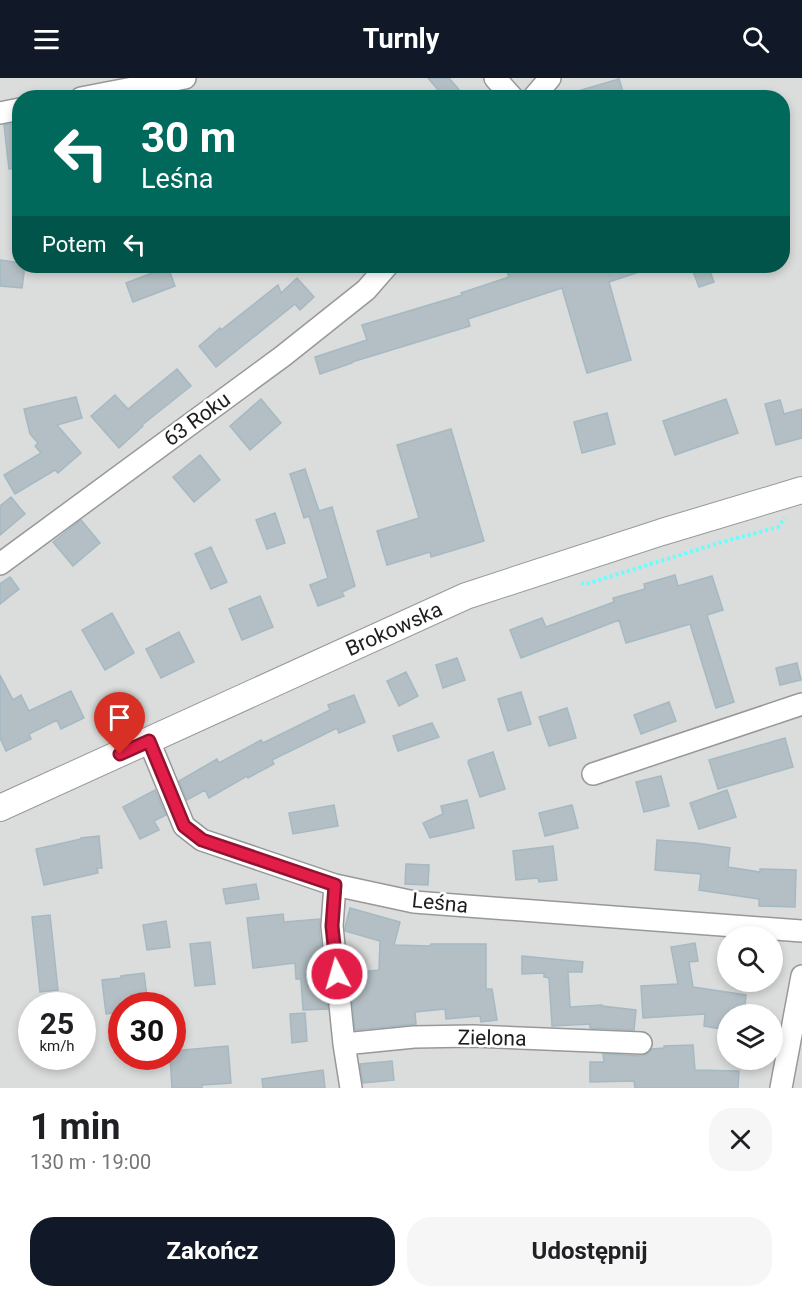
<!DOCTYPE html>
<html lang="pl">
<head>
<meta charset="utf-8">
<style>
	body { margin:0; font-family:Roboto,sans-serif; background:#f6f6f6; color:#202124; height:100vh; display:flex; flex-direction:column; font-size:22px; white-space:nowrap }
	* { box-sizing:border-box; margin:0 }
	p { font-size:20px; color:#757577 }
	.icon { flex:none; width:33px; height:33px; fill:none; stroke:currentColor; stroke-width:2; stroke-linecap:round; stroke-linejoin:round }
	.map { position:relative; height:1010px; overflow:hidden }
	.details { display:flex; flex-direction:column; background:#fff; flex:1 }
	.details>* { flex:none }
	.hud { position:absolute; left:12px; top:12px; width:778px; height:183px; border-radius:24px; box-shadow:0 3px 9px #0003; background:#00695c; color:#fff; overflow:hidden }
	.fabs { position:absolute; left:717px; top:848px; display:grid; gap:12px }
	.fabs a { display:grid; place-items:center; width:66px; height:66px; border-radius:50%; background:#fff; box-shadow:0 3px 9px #0003; font-size:30px }
	.speed { position:absolute; left:18px; top:914px; display:flex; gap:12px; font-size:30px; font-weight:700; text-align:center }
	.speed>* { display:grid; place-content:center; width:78px; height:78px; border-radius:50%; background:#fff; box-shadow:0 3px 9px #0003; line-height:1 }
	.speed small { font-size:15px; font-weight:400 }
	.speed .limit { border:9px solid #d22; background:#fff; color:#111 }
	.pin { position:absolute; display:grid; place-items:center; width:51px; height:51px; color:#fff; margin:-62px -26px; border-radius:50% 50% 50% 0; rotate:-45deg; box-shadow:0 0 6px #0007 }
	.pin .icon { rotate:45deg }
	.me { position:absolute; width:66px; margin:-33px; rotate:354deg; stroke-linejoin:round; filter:drop-shadow(0 0 4px #0008) }
	.turn { display:flex; align-items:center; gap:21px; height:126px; padding:0 30px; font-size:27px }
	.turn .icon { width:78px; height:78px; stroke-width:2.5 }
	.turn b { display:block; font-size:42px; line-height:51px }
	.then { display:flex; align-items:center; height:57px; padding:0 30px; background:#0003; gap:12px; font-size:22px }
	.round { display:grid; place-items:center; flex:none; width:63px; height:63px; border-radius:24px; background:#f6f6f6 }
	.overview { display:flex; align-items:center; justify-content:space-between; height:102px; padding:0 30px }
	h1 { font-size:36px; font-weight:700; line-height:45px }
	.action { display:flex; gap:12px; margin-top:auto; padding:12px 30px }
	.action a { flex:1; height:69px; border-radius:24px; background:#111827; color:#fff; font-size:24px; font-weight:700; line-height:69px; text-align:center }
	.action a+a { background:#f6f6f6; color:#202124 }
	header { display:flex; justify-content:space-between; align-items:center; height:78px; padding:0 30px; background:#111827; color:#fff; font-size:27px; font-weight:700 }
	.map>svg:first-child { display:block }
	.residential { fill:#dbdcdc; fill-rule:evenodd }
	.building { fill:#b3bfc4; stroke:#a5b9c2; stroke-width:1.5 }
	.lines { fill:none; stroke-linecap:round; stroke-linejoin:round }
	.minor-casing { stroke:#989898; stroke-width:24 }
	.tertiary-casing { stroke:#989898; stroke-width:28 }
	.path { stroke:#66fffe; stroke-width:4; stroke-dasharray:3 3; stroke-linecap:butt }
	.minor { stroke:#fff; stroke-width:21 }
	.tertiary { stroke:#fff; stroke-width:26 }
	.route-casing { stroke:#92132f; stroke-width:15 }
	.route { stroke:#e11d48; stroke-width:10 }
	.labels { text-anchor:middle; stroke-width:5; stroke-linejoin:round; paint-order:stroke }
	.street-label { font-size:21px; fill:#1e1e1e; stroke:#fff }
</style>
</head>
<body>
<header><svg class="icon" aria-label="menu" viewBox="0 0 24 24"><path d="M4 6h16M4 12h16M4 18h16"/></svg>Turnly<svg class="icon" aria-label="search" viewBox="0 0 24 24"><circle cx="10" cy="10" r="6"/><path d="M15 15l6 6"/></svg></header>
<div class="map">
<svg width="802" height="1010" viewBox="0 0 802 1010">
	<rect width="100%" height="100%" fill="#e4e9f0"/>
	<!-- residential -->
	<path class="residential" d="M0,0H802V1010H0ZM20,20H783V188H20ZM728,858H772V903H728ZM32,927H82V978H32ZM122,927H172V978H122ZM728,936H772V981H728Z"/>
	<!-- building -->
	<path class="building" d="M428,0H449L466,20H445Z
		M619,1L625,20H572L571,15Z
		M20,44V90L9,91L4,47Z
		M0,182L20,185V188H25L22,210L0,208Z
		M505,188H648V191L609,204L631,282L587,295L562,210L468,241L470,248L352,284V285L320,296L315,279L367,262L362,247L462,217L461,215L509,199Z
		M691,188H708L714,204L699,209Z
		M168,189L175,208L133,224L126,205Z
		M297,200L314,219L300,232L295,226L216,289L199,268L220,250L221,252L278,207L281,215Z
		M177,291L191,308L142,347L143,348L119,370L91,338L115,317L128,331Z
		M76,319L82,340L57,347L81,375L58,395L55,392L15,416L4,397L41,375L35,368L38,365L30,356L24,331Z
		M261,321L281,345L250,372L230,348Z
		M726,321L738,355L675,377L663,343Z
		M780,322L784,336L802,331V360L776,367L765,326Z
		M607,335L615,366L582,375L574,344Z
		M451,351L484,463L431,479L430,474L387,487L377,453L419,440L397,367Z
		M200,377L220,402L194,424L173,399Z
		M305,391L319,433L332,429L355,508L342,514L344,518L318,528L310,507L328,500L309,438L304,440L290,396Z
		M11,419L25,436L0,457V428Z
		M275,435L285,465L267,471L256,442Z
		M81,442L100,465L73,488L53,464Z
		M211,469L227,504L211,511L195,476Z
		M675,497L678,508L712,498L723,532L707,537L734,624L716,630L690,546L626,565L619,542L521,580L510,552L542,540L546,549L614,524L613,520L645,511L644,506Z
		M10,499L19,511L0,526V506Z
		M260,518L273,549L242,562L229,531Z
		M112,535L134,575L105,592L82,552Z
		M179,554L194,584L161,600L146,571Z
		M457,580L465,602L443,610L436,587Z
		M797,585L801,602L780,607L776,590Z
		M406,594L418,618L399,628L387,603Z
		M0,597L13,622L21,617L29,633L71,613L84,640L61,651L57,642L29,656L31,661L6,673L0,660Z
		M521,614L531,646L508,653L498,621Z
		M354,617L365,644L339,655L337,650L272,682L274,686L248,700L247,698L209,720L205,712L187,722L179,703L217,681L219,685L261,662L263,665L330,632L328,627Z
		M669,624L676,643L641,656L634,637Z
		M567,630L576,660L549,668L539,639Z
		M432,645L439,659L398,673L393,658Z
		M785,660L793,689L718,711L709,682Z
		M493,674L505,711L480,719L468,684L469,682Z
		M661,698L669,728L644,734L636,704Z
		M155,712L166,737L154,743L159,752L140,761L123,729Z
		M727,712L736,739L699,751L690,725Z
		M467,722L474,750L430,760L423,745L443,736L441,728Z
		M334,727L338,748L293,756L289,735Z
		M572,727L578,750L545,758L539,735Z
		M99,758L102,790H97L98,795L44,807L36,771L81,761V760Z
		M657,762L696,765L730,770L728,789L760,794V791L796,792L795,829L759,828V821L699,812L701,796L655,792Z
		M553,768L557,802L539,804L538,800L516,802L513,773Z
		M406,786L429,787L428,807L405,806Z
		M256,806L259,821L226,826L223,811Z
		M350,830L400,844L394,867L430,868L431,866H486V911H492L497,942L481,944L480,938L446,941L445,931L415,934L416,946L355,952L350,895L379,892L380,863L345,853V849Z
		M283,836L284,844L320,841L319,849L328,931L303,932L301,901H296L295,885L253,890L247,840Z
		M50,837L58,912L40,914L32,839Z
		M166,843L170,869L147,872L143,847Z
		M210,864L215,906L195,908L190,866Z
		M695,865L698,883L689,884L693,909L746,917L744,936H728V952L704,948L705,936L643,940L641,908L678,906L671,869Z
		M522,878L583,884L582,894H568L570,929L602,927V928L636,932L634,952L590,950V946L552,948L549,900L544,899V895L522,896Z
		M144,895L148,927H122V934L106,936L102,902L121,900V898Z
		M305,935L307,963L292,965L290,936Z
		M693,967L695,992L739,993L738,1010H635L634,1003L590,1004V984H604L603,976L641,978L647,976L652,971L664,970V968Z
		M228,968L231,1005L202,1007V1010H172L170,978H172V973Z
		M392,983L394,1002L363,1005L360,986Z
		M323,992L325,1010H263L262,1001Z"/>
	<g class="lines">
		<!-- minor casing -->
		<g class="minor-casing">
			<path id="minor" d="M495,0L513,20
				M81,20L185,0
				M533,20L550,0
				M0,35L20,31
				M0,486L283,278L366,212L387,188
				M149,663L184,748L202,762L335,807L414,824L802,853
				M593,696L802,626
				M335,807L332,848L344,966L351,1010
				M344,966L414,959L473,958L641,965
				M781,1010L802,898"/>
		</g>
		<!-- tertiary casing -->
		<g class="tertiary-casing">
			<path id="tertiary" d="M0,730L466,518L662,454L802,412"/>
		</g>
		<!-- path -->
		<path class="path" d="M581,505L586,506L719,465L778,449L785,440"/>
		<!-- minor -->
		<use href="#minor" class="minor"/>
		<!-- tertiary -->
		<use href="#tertiary" class="tertiary"/>
	</g>
	<g class="lines">
		<!-- route casing -->
		<g class="route-casing">
			<path id="route" d="M120,676L149,663L184,748L202,762L335,807L332,848L337,896"/>
		</g>
		<!-- route -->
		<use href="#route" class="route"/>
	</g>
	<g class="labels">
		<!-- street labels -->
		<g class="street-label">
			<text transform="translate(197 341) rotate(-36)" y="7">63 Roku</text>
			<text transform="translate(394 551) rotate(-24)" y="7">Brokowska</text>
			<text transform="translate(440 825) rotate(6)" y="7">Leśna</text>
			<text transform="translate(492 960) rotate(1)" y="7">Zielona</text>
		</g>
	</g>
</svg>
<div class="fabs">
<a><svg class="icon" aria-label="search" viewBox="0 0 24 24"><circle cx="10" cy="10" r="6"/><path d="M15 15l6 6"/></svg></a>
<a><svg class="icon" aria-label="layers" viewBox="0 0 24 24"><path d="M12 4l9 5-9 5-9-5zM3 14l9 5 9-5"/></svg></a>
</div>
<div class="speed"><div>25<small>km/h</small></div><div class="limit">30</div></div>
<div class="pin" style="left:120px;top:676px;background:#d93025"><svg class="icon" aria-label="arrive" viewBox="0 0 24 24"><path d="M6 21V4h12l-3 4 3 4H6"/></svg></div>
<svg class="me" style="left:337px;top:896px" viewBox="-20 -20 40 40"><circle r="17" fill="#e11d48" stroke="#fff" stroke-width="3"/><path d="M0-11L8 9 0 5-8 9z" fill="#fff"/></svg>
<div class="hud">
<div class="turn"><svg class="icon" aria-label="left" viewBox="0 0 24 24"><path d="M17 20v-9H6M10 6l-5 5 5 5"/></svg><div><b>30 m</b>Leśna</div></div>
<div class="then">Potem<svg class="icon" aria-label="left" viewBox="0 0 24 24"><path d="M17 20v-9H6M10 6l-5 5 5 5"/></svg></div>
</div>
</div>
<section class="details">
<div class="overview"><div><h1>1 min</h1><p>130 m · 19:00</p></div><a class="round"><svg class="icon" aria-label="close" viewBox="0 0 24 24"><path d="M6 6l12 12M18 6L6 18"/></svg></a></div>
<div class="action"><a>Zakończ</a><a>Udostępnij</a></div>
</section>
</body>
</html>
